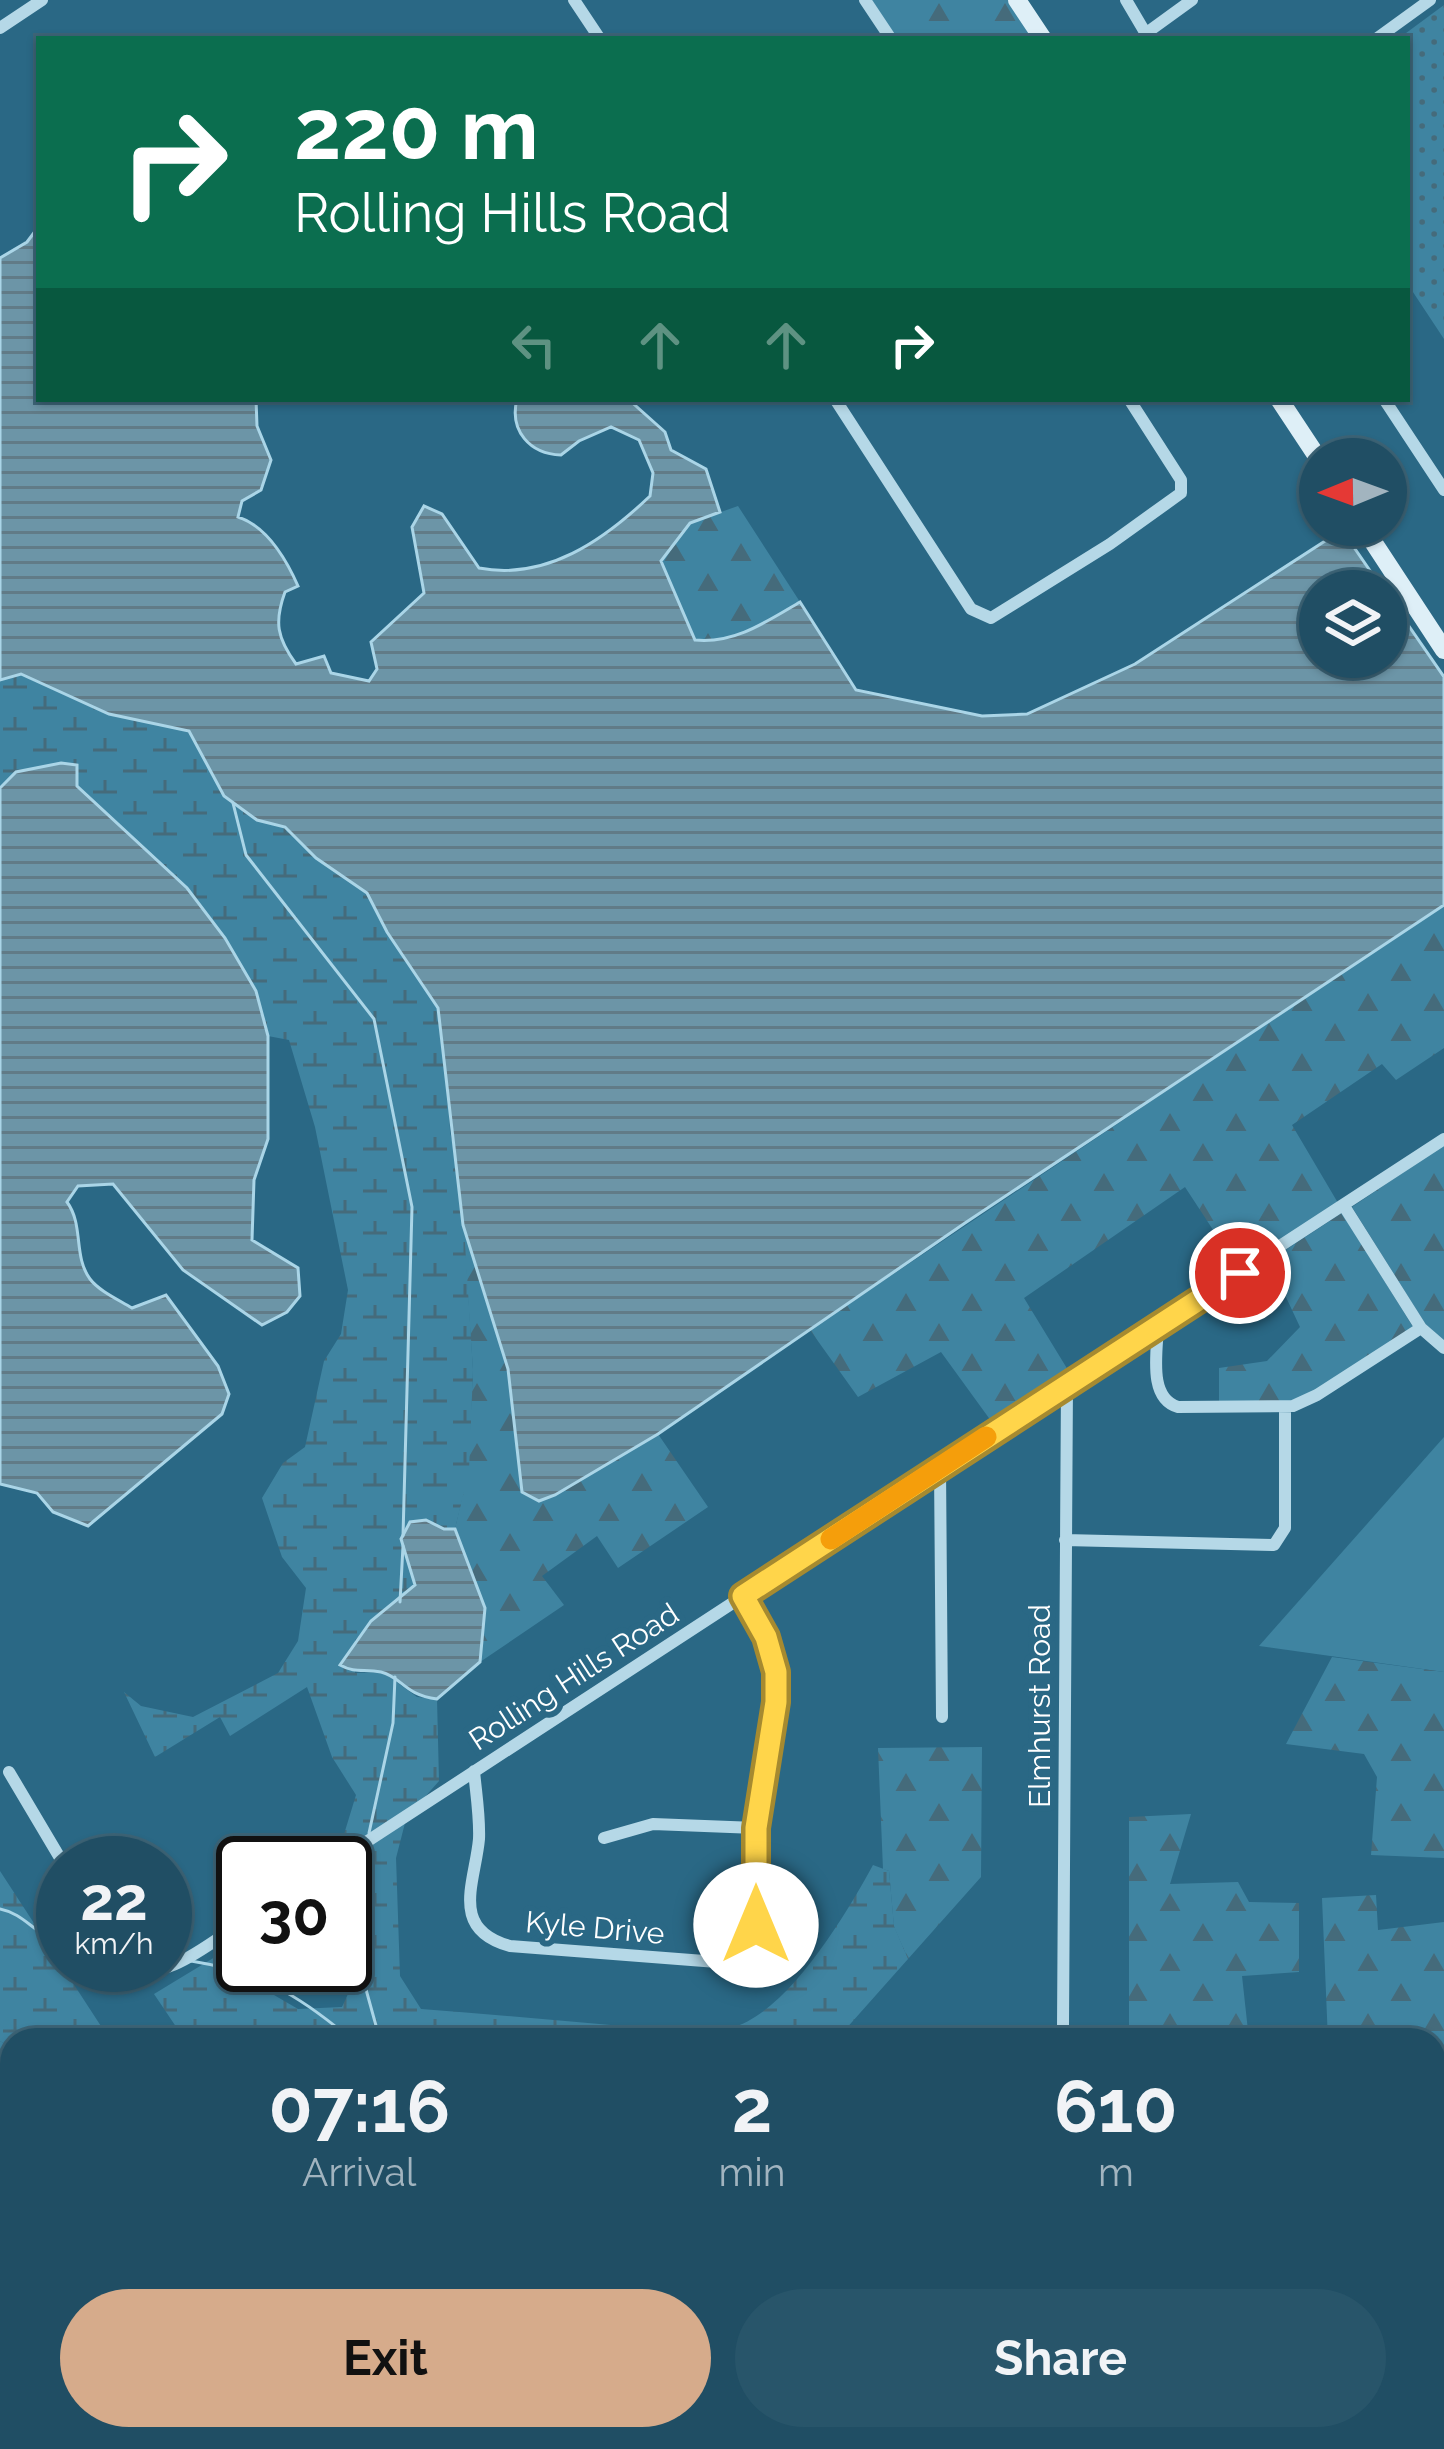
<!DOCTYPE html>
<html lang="en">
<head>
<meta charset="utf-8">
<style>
	body { margin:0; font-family:Raleway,sans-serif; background:#28556a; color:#f1f3f6; height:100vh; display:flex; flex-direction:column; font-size:45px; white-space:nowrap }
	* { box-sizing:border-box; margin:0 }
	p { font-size:39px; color:#a2b4bf }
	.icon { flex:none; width:66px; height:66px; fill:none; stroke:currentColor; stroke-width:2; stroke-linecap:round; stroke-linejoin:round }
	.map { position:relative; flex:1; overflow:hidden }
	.sheet { position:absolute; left:0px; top:2028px; width:1446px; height:423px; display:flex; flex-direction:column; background:#204e64; border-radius:36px 36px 0 0; box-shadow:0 3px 9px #0004,0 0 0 3px #3d6578 }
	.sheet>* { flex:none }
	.hud { position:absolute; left:36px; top:36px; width:1374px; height:366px; border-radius:0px; box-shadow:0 3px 9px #0004,0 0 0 3px #3d6578; background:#0b6e4f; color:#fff; overflow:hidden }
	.needle { width:78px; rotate:269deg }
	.buttons { position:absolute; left:1299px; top:438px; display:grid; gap:24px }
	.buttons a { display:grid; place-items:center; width:108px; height:108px; border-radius:50%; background:#204e64; box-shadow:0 3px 9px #0004,0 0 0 3px #3d6578; font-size:60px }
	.speed { position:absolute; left:36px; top:1836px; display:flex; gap:24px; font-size:60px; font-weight:700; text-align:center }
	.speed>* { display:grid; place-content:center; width:156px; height:156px; border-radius:50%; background:#204e64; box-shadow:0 3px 9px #0004,0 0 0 3px #3d6578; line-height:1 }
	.speed small { font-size:30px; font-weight:400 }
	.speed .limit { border:6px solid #111; border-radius:18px; background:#fff; color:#111 }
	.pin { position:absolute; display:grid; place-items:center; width:102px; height:102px; color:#fff; margin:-51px; border:6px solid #fff; border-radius:50%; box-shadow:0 3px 12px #0007 }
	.me { position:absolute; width:132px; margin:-66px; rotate:0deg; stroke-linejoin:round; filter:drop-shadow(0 0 9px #0008) }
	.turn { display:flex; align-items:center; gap:42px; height:252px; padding:0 60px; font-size:54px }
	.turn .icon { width:156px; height:156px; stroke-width:2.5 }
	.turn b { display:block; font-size:84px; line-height:102px }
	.lanes { display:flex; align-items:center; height:114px; padding:0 60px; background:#0003; justify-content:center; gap:60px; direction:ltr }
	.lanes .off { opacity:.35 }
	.eta { display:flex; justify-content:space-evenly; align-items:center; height:204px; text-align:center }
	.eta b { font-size:72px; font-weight:700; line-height:84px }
	.primary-button { display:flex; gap:24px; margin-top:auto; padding:24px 60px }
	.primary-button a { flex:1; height:138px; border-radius:72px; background:#d6ab8b; color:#111; font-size:48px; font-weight:700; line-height:138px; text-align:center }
	.primary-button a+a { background:#28556a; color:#f1f3f6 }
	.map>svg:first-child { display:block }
	.grass { fill:#3f84a1 }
	.forest { fill:url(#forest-firs) }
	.wetland { fill:url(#wetland-marsh) }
	.park { fill:url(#park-dots) }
	.water { fill:url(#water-rules); stroke:#aad5e7; stroke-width:3 }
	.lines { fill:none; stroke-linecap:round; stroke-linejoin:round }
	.stream { stroke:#aad5e7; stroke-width:3 }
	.street { stroke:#b5d8e7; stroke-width:12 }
	.secondary { stroke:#deeff7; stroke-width:18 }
	.route-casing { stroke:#a68a30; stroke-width:30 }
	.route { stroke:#ffd54a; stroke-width:21 }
	.slow { stroke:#f59e0b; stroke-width:21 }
	.labels { text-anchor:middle; stroke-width:12; stroke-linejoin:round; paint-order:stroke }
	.street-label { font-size:30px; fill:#fff; stroke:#2a6885 }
</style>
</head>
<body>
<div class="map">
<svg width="1444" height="2449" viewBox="0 0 1444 2449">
	<defs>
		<pattern id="forest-firs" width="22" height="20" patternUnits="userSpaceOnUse" patternTransform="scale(3)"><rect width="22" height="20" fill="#3f84a1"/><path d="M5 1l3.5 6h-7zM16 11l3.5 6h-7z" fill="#456b7b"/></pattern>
		<pattern id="wetland-marsh" width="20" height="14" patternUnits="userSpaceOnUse" patternTransform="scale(3)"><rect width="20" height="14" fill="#3f84a1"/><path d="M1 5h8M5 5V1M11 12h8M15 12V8" fill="none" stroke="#456b7b"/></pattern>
		<pattern id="park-dots" width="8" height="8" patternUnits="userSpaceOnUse" patternTransform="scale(3)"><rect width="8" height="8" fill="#3f84a1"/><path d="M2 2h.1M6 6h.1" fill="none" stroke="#456b7b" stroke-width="1.8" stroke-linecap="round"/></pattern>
		<pattern id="water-rules" width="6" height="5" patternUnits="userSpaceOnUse" patternTransform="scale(3)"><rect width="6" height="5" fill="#6c95a7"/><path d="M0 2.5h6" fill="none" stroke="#617b87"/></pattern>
	</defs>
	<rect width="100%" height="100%" fill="#2a6885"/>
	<!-- grass -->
	<path class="grass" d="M1444,1437V1672L1259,1646Z"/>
	<!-- forest -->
	<path class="forest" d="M872,0H1011L1036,39H897Z
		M738,506L800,602C767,623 734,644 695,641L661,561L690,523Z
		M1444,905V1048L1396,1080L1382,1064L1292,1125L1338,1203L1238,1268L1185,1187L1024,1298L1071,1375L994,1425L941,1352L858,1397L810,1330Z
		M1444,1145V1341L1426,1325L1352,1207Z
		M1342,1213L1413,1327L1314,1391L1292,1401L1219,1402V1368L1267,1361L1300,1327L1269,1261Z
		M463,1225L508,1369L522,1492L555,1495L658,1434L708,1507L618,1568L597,1536L542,1576L564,1605L480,1662L485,1608L455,1529L468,1471L473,1370Z
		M1332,1657L1444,1672V1858L1371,1855L1377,1777L1364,1754L1286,1744Z
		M982,1747L981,1877L908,1959L894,1927L889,1871L883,1869L878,1748Z
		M1191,1814L1170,1884L1238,1882L1249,1902L1299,1903V1972L1242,1976L1249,2040H1129V1817Z
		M1376,1895L1378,1930L1444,1922V2233L1434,2268V2040H1328L1322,1898Z
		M0,2041L12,2048V2305L0,2320Z
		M1434,2268L1444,2282V2449L1427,2439H1434Z"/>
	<!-- wetland -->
	<path class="wetland" d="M20,674L109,714L189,731L257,820L285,827L316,858L367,894L387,932L438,1008L447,1059L450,1132L461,1180L473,1370L469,1471L455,1529H444L426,1520L407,1560L415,1585L355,1640V1673L383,1672L417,1697L437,1699L439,1781L424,1798L338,1854L356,1795L332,1757L307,1687L230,1736L220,1717L155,1757L124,1692L141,1706L193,1717L278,1673L298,1641L306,1588L282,1557L262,1498L283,1463L305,1447L324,1361L341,1334L348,1290L315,1127L289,1040L268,1036L256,991L225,938L187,888L77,785L16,772L0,788V680Z
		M405,1823L396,1858L400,1976L421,2009C488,2014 555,2020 622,2026C655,2029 698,2037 731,2028C787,2014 847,1913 873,1865L889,1871L894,1926L908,1959L836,2040H185L154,1994L243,1940V1965H274L281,1981L274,1995L298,2009L342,2007L355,1979L345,1956L344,1863Z
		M0,1871L110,2040H12V2048L0,2041Z"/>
	<!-- park -->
	<path class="park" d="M1444,5V339L1407,283V39H1398Z"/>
	<!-- water -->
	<path class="water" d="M39,226V399H256L257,426L271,460L261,490L242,501L238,517C266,526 286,559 298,586L285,592C274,622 277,638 296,664L324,656L331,673L369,681L377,669L371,642L424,593L412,527L424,506L442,514L479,568C546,581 604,540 650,496L653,473L639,440L611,427L579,441L561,455C530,454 509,431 517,399H628L665,432L671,450L706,469L720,512L690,523L661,561L695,640C734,644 766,622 800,602L856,690L982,716L1027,714L1135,664L1342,530L1384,591H1320V657H1386V593L1444,677V905L965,1223L658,1434L555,1495L539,1501L522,1492L508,1369L463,1225L438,1008L387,932L367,893L316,858L285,827L257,820L224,796L189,731L109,714L21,674L0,680V258L27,242Z
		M61,763L77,765V786L187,888L225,938L256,991L268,1036V1139L254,1180L252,1240L298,1268L300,1296L287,1312L262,1325L183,1270L113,1184L78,1186L67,1202C84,1225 73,1256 90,1279C99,1291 119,1300 132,1308L166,1295L218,1366L229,1394L222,1414L88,1526L53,1512L37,1493L0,1484V788L16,772Z
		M426,1520L444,1529H455L485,1608L480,1662L437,1699C404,1695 402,1677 381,1672C365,1668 356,1674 340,1665L371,1621L415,1585L401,1539L410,1522Z"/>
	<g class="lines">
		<!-- stream -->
		<path class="stream" d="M233,803L246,855L374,1019L412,1207L403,1536
			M400,1602L403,1546
			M369,1833L393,1723L395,1677
			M366,1849L349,1928L380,2040
			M0,1909C26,1914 37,1938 63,1942
			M191,1961C260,1972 299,1995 352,2040
			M1434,2404L1444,2413
			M1027,2449L1035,2439"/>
		<!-- street -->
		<path class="street" d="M574,0L600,39
			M865,0L891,39
			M1126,0L1149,39
			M0,28L42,0
			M1145,34L1192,0
			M1376,39L1430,0
			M835,399L971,609L991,618L1110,544L1181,493V480L1129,399
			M1384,399L1444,490
			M1344,1206L1421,1328L1444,1348
			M1158,1326C1157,1353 1148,1398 1178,1407L1293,1406L1317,1395L1421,1328
			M940,1467L942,1717
			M1065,1540L1274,1545L1285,1528V1407
			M474,1771C476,1793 480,1817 479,1839C475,1883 449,1929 510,1946L717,1962L742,1952L756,1925V1828L776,1702V1672L770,1649L743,1596
			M9,1772L63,1863
			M604,1838L653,1824L756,1828
			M334,1863L1444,1139
			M127,1965C162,1987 213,1940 243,1922
			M1063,2027L1067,1384
			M0,2419H12
			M361,2449V2439"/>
		<!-- secondary -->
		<path class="secondary" d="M1017,0L1043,39
			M1279,399L1320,461
			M1362,525L1444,650"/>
	</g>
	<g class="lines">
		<!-- route casing -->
		<g class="route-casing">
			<path id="route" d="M756,1925V1828L776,1702V1672L766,1637L743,1596L1240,1273"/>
		</g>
		<!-- route -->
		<use href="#route" class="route"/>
		<!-- slow -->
		<path class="slow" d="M831,1539L986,1437"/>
	</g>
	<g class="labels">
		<!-- street labels -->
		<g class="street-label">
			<text transform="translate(574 1677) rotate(-33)" y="10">Rolling Hills Road</text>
			<text transform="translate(1040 1706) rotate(-90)" y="10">Elmhurst Road</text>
			<text transform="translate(595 1928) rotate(5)" y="10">Kyle Drive</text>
		</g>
	</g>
</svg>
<div class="buttons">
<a><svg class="needle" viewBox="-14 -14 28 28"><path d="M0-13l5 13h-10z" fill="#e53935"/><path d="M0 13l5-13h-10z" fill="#a2b4bf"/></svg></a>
<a><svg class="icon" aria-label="layers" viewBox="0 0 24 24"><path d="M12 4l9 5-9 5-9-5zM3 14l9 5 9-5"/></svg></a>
</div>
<div class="speed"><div>22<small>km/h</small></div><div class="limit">30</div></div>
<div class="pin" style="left:1240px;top:1273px;background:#d93025"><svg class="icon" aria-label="arrive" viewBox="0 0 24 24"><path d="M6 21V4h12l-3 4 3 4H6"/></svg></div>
<svg class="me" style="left:756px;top:1925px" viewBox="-20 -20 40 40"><circle r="19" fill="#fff"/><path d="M0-13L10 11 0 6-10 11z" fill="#ffd54a"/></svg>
<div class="hud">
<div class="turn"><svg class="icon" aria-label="right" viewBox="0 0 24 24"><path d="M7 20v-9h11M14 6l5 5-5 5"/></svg><div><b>220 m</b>Rolling Hills Road</div></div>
<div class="lanes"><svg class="icon off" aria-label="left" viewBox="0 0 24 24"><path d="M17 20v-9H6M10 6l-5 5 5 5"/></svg><svg class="icon off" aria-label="ahead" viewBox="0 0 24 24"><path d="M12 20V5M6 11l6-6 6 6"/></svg><svg class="icon off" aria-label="ahead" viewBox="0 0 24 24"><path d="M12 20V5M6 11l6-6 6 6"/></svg><svg class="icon" aria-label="right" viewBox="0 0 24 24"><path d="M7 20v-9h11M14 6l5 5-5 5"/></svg></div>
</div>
<section class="sheet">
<div class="eta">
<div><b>07:16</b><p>Arrival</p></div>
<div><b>2</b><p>min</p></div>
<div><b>610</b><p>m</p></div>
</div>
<div class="primary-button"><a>Exit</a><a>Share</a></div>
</section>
</div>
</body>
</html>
